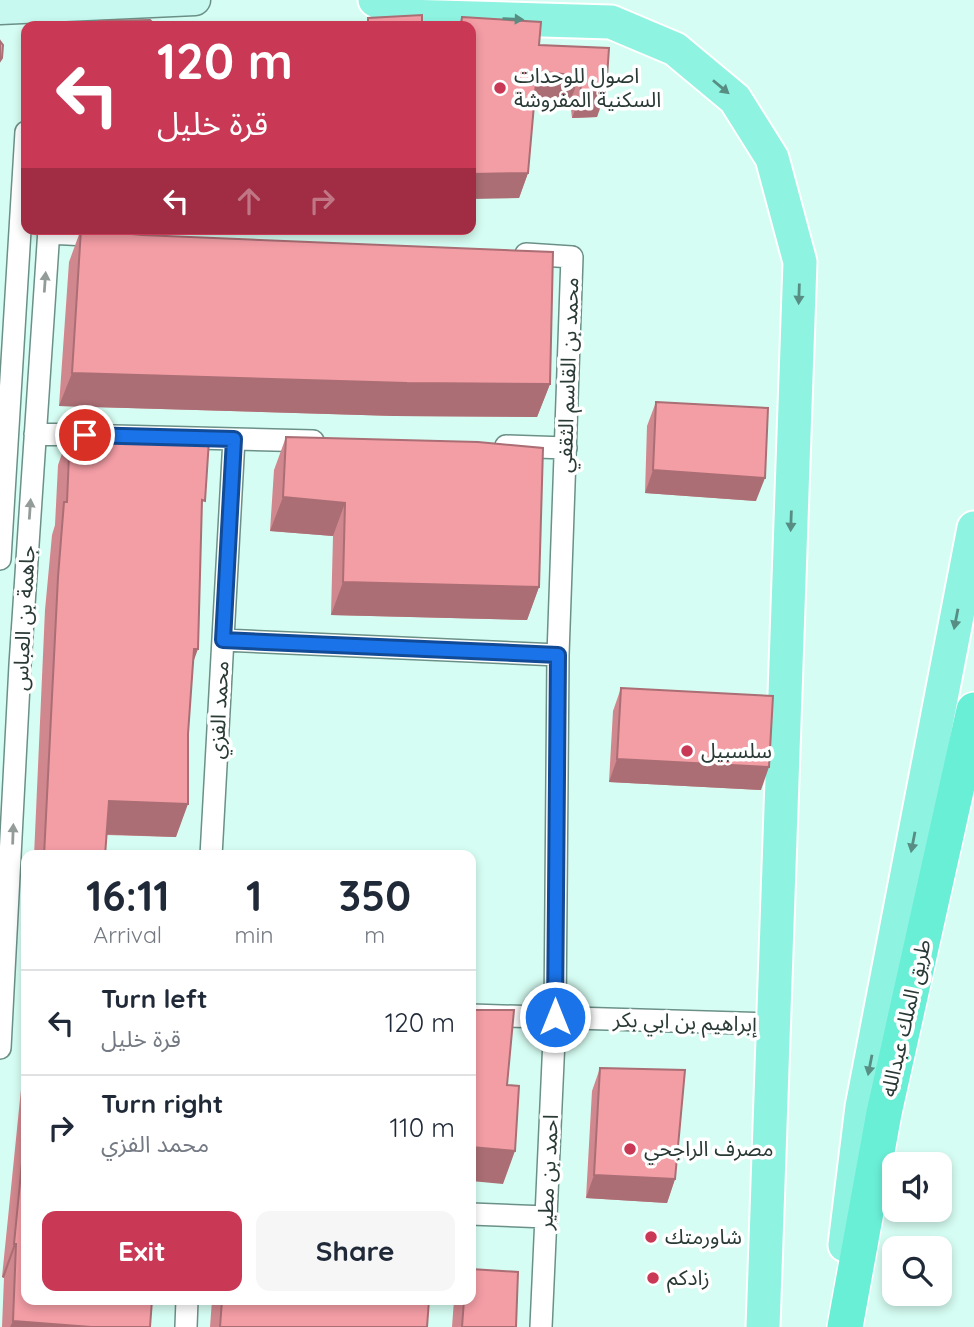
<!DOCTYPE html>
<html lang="en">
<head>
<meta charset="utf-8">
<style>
	body { margin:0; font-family:Quicksand,"Noto Sans Arabic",sans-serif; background:#f6f6f7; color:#1f2937; height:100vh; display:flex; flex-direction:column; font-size:26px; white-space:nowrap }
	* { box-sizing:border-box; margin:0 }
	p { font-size:23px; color:#747a83 }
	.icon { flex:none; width:38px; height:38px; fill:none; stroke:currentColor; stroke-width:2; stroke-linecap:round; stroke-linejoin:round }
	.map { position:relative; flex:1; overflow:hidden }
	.drawer { position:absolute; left:21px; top:850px; width:455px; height:455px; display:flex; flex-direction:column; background:#fff; border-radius:14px; box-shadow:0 4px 10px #0003 }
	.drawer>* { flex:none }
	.hud { position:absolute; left:21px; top:21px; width:455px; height:214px; border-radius:14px; box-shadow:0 4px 10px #0003; background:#c93955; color:#fff; overflow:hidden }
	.tools { position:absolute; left:882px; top:1152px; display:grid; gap:14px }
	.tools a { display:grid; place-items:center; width:70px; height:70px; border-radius:14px; background:#fff; box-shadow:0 4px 10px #0003; font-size:35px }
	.pin { position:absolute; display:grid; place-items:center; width:60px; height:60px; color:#fff; margin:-30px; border:4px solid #fff; border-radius:50%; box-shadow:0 2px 7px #0007 }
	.me { position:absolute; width:77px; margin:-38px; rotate:0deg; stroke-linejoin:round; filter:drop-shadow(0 0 5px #0008) }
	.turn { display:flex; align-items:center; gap:24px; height:147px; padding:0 21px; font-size:32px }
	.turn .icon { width:91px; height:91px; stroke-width:2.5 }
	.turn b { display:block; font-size:49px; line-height:60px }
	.lanes { display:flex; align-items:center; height:66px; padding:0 21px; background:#0003; justify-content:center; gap:35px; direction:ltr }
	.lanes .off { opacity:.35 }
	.eta { display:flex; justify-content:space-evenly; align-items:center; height:119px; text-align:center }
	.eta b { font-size:42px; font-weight:700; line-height:49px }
	.cta { display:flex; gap:14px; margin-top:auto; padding:14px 21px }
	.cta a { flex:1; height:80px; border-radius:14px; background:#c93955; color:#fff; font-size:28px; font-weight:700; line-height:80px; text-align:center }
	.cta a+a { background:#f6f6f7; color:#1f2937 }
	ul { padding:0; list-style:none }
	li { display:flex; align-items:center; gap:21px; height:105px; padding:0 21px; border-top:2px solid #e0e1e3 }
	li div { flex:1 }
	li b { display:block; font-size:26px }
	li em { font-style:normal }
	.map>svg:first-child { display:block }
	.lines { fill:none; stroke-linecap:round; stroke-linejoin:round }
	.minor-casing { stroke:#6b9087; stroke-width:24 }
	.secondary-casing { stroke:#6b9087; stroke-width:33 }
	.primary-casing { stroke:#fff; stroke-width:37 }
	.trunk-casing { stroke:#fff; stroke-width:38 }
	.minor { stroke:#fff; stroke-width:21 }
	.secondary { stroke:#c7f9f0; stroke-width:30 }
	.primary { stroke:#8ff3e1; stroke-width:33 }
	.trunk { stroke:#6aefd7; stroke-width:35 }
	.wall { fill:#d1878e }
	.shaded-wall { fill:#aa6e74 }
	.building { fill:#f39da5; stroke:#aa6e74; stroke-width:2 }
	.oneway { fill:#578d82 }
	.oneway2 { fill:#949c9a }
	.route-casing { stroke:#114b97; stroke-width:18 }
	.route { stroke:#1a73e8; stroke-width:12 }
	.poi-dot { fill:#c93955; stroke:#fff; stroke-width:2.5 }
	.labels { text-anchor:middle; stroke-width:7; stroke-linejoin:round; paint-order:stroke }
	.poi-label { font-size:21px; fill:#293935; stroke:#fff; text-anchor:start }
	.street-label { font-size:21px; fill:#293935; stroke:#fff }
</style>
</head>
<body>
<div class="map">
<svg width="974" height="1327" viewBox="0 0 974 1327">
	<rect width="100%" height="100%" fill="#d6fdf3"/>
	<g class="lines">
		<!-- minor casing -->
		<g class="minor-casing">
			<path id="minor" d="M48,233L106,236
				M526,254L572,257L558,655L555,1017L541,1327
				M35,434L313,441
				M506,446L566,448
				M0,559L26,132
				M223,640L558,655
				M211,856L234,439
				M471,1015L774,1024
				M0,1048L20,665L49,229
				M471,1214L546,1217
				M186,1327L187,1300"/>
		</g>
		<!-- secondary casing -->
		<g class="secondary-casing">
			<path id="secondary" d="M0,9L195,0"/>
		</g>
		<!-- primary casing -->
		<g class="primary-casing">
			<path id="primary" d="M375,0L404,16L611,22L675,49L735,99L772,158L800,262L763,1327
				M845,1245L862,1107L974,528"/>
		</g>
		<!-- trunk casing -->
		<g class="trunk-casing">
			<path id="trunk" d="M845,1327L884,1113L974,710"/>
		</g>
		<!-- minor -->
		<use href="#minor" class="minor"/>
		<!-- secondary -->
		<use href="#secondary" class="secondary"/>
		<!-- primary -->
		<use href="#primary" class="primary"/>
		<!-- trunk -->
		<use href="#trunk" class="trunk"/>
	</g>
	<!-- wall -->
	<path class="wall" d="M462,17L539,45L609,48L597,117L572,118L570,101L535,97L528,173L519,198L471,26H458Z
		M81,229L550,384L537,417L395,416L59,406L69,262Z
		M656,402L756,501L645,493L647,426Z
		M70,431L201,512L193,664L176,837L106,835L105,856H34L45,610L52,535L55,525L58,465Z
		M286,437L539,587L527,620L331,615L333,536L270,531L274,470Z
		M621,688L761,790L609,782L613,711Z
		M26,1018V1300L150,1327H2L4,1278L2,1277L25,1050Z
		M600,1068L675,1179L667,1203L586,1198L592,1091Z
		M212,1300H429L427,1327H210Z
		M454,1300H471L516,1327H452Z"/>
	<!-- shaded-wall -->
	<path class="shaded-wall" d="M537,71L580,76L570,101L528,96Z
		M606,92L597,117L572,118L581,93Z
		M528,173L519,198L471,199V174Z
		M72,373L550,384L537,417L395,416L59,406Z
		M653,470L765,478L756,501L645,493Z
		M283,497L345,503L333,536L270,531Z
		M343,582L539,587L527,620L331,615Z
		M194,649H198L186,682Z
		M617,759L769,767L761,790L609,782Z
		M109,801L188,804L176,837L96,834Z
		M471,1147L515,1151L503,1184L471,1181Z
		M594,1175L675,1179L667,1203L586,1198Z
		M14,1244H16L4,1278L2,1277Z
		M13,1321L91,1327H10Z"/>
	<!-- building -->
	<path class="building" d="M422,15V25L449,26H368V18Z
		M462,17L541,22L539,45L609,48L606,92L581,93L580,76L537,71L528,173L471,174V26H461Z
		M150,20L156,26H99V21Z
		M0,41L3,45L2,58L0,61Z
		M81,229L142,235L553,252L550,384L407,383L72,373Z
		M656,402L768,408L765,478L653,470Z
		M70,431L209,440L205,501L202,500L198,649H194L188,734V804L109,801L105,856H44L58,577L64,502H67Z
		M286,437L478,442L543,448L539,587L343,582L345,503L283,497Z
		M621,688L773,696L769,767L617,759Z
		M471,1010H514L507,1085L519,1086L515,1151L471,1147Z
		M600,1068L685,1070L675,1179L594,1175Z
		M26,1121V1300H152L150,1327H91L13,1321L16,1244H14Z
		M471,1269L518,1272L516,1327H462L464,1300H471Z
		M222,1300H429L427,1327H220Z"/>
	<!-- one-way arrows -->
	<defs><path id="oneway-solid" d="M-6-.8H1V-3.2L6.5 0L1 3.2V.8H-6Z" transform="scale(1.75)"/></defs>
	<g class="oneway">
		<use href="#oneway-solid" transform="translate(513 19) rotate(2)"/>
		<use href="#oneway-solid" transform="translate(721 87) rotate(40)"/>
		<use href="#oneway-solid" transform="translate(799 294) rotate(92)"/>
		<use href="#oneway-solid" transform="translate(791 521) rotate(92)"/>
		<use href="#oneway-solid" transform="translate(956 619) rotate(101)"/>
		<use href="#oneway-solid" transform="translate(913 842) rotate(101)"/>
		<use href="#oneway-solid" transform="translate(870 1065) rotate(101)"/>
	</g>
	<g class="oneway2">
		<use href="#oneway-solid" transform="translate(45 282) rotate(-86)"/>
		<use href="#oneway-solid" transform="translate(30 509) rotate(-86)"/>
		<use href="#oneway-solid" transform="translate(13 834) rotate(-88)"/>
	</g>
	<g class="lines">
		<!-- route casing -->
		<g class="route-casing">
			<path id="route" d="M85,435L234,439L223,640L558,655L555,1017"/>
		</g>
		<!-- route -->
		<use href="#route" class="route"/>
	</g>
	<!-- markers -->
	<g class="poi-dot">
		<circle cx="500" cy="88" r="7"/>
		<circle cx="687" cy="751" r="7"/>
		<circle cx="630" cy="1149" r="7"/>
		<circle cx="651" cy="1237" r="7"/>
		<circle cx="653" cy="1278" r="7"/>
	</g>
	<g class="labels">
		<!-- poi labels -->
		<g class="poi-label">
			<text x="514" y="83">اصول للوحدات<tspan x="514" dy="24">السكنية المفروشة</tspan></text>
			<text x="701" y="758">سلسبيل</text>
			<text x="644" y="1156">مصرف الراجحي</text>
			<text x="665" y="1244">شاورمتك</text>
			<text x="667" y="1285">زادكم</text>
		</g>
		<!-- street labels -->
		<g class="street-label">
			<text transform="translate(568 375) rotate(-88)" y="7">محمد بن القاسم الثقفي</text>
			<text transform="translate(24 618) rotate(-87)" y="7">جاهمة بن العباس</text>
			<text transform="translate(219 710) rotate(-87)" y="7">محمد الفزي</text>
			<text transform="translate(906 1018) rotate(-77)" y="7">طريق الملك عبدالله</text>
			<text transform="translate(685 1022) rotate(2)" y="7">إبراهيم بن ابي بكر</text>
			<text transform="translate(548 1172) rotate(-87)" y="7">احمد بن مطير</text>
		</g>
	</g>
</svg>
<div class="tools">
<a><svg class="icon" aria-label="sound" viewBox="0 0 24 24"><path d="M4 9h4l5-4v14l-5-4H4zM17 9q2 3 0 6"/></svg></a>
<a><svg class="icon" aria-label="search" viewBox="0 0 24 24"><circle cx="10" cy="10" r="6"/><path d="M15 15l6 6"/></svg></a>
</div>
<div class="pin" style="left:85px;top:435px;background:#d93025"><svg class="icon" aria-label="arrive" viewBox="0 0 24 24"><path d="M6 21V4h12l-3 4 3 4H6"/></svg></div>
<svg class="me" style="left:555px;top:1017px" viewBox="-20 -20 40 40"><circle r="17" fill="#1a73e8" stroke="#fff" stroke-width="3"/><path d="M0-11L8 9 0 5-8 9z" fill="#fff"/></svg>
<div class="hud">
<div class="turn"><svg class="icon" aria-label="left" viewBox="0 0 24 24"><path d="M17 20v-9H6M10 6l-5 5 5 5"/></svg><div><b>120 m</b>قرة خليل</div></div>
<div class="lanes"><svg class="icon" aria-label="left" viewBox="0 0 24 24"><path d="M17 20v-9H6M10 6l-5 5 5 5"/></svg><svg class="icon off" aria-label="ahead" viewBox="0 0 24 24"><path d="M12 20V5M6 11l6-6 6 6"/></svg><svg class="icon off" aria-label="right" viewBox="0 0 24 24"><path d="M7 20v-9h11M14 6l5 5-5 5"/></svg></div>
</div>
<section class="drawer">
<div class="eta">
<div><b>16:11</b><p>Arrival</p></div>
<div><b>1</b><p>min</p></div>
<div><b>350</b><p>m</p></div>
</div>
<ul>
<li><svg class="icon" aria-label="left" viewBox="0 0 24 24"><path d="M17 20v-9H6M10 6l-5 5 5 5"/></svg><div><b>Turn left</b><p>قرة خليل</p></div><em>120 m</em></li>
<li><svg class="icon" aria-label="right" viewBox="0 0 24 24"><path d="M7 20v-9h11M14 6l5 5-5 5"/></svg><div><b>Turn right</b><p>محمد الفزي</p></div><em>110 m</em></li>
</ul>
<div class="cta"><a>Exit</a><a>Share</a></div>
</section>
</div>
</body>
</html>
